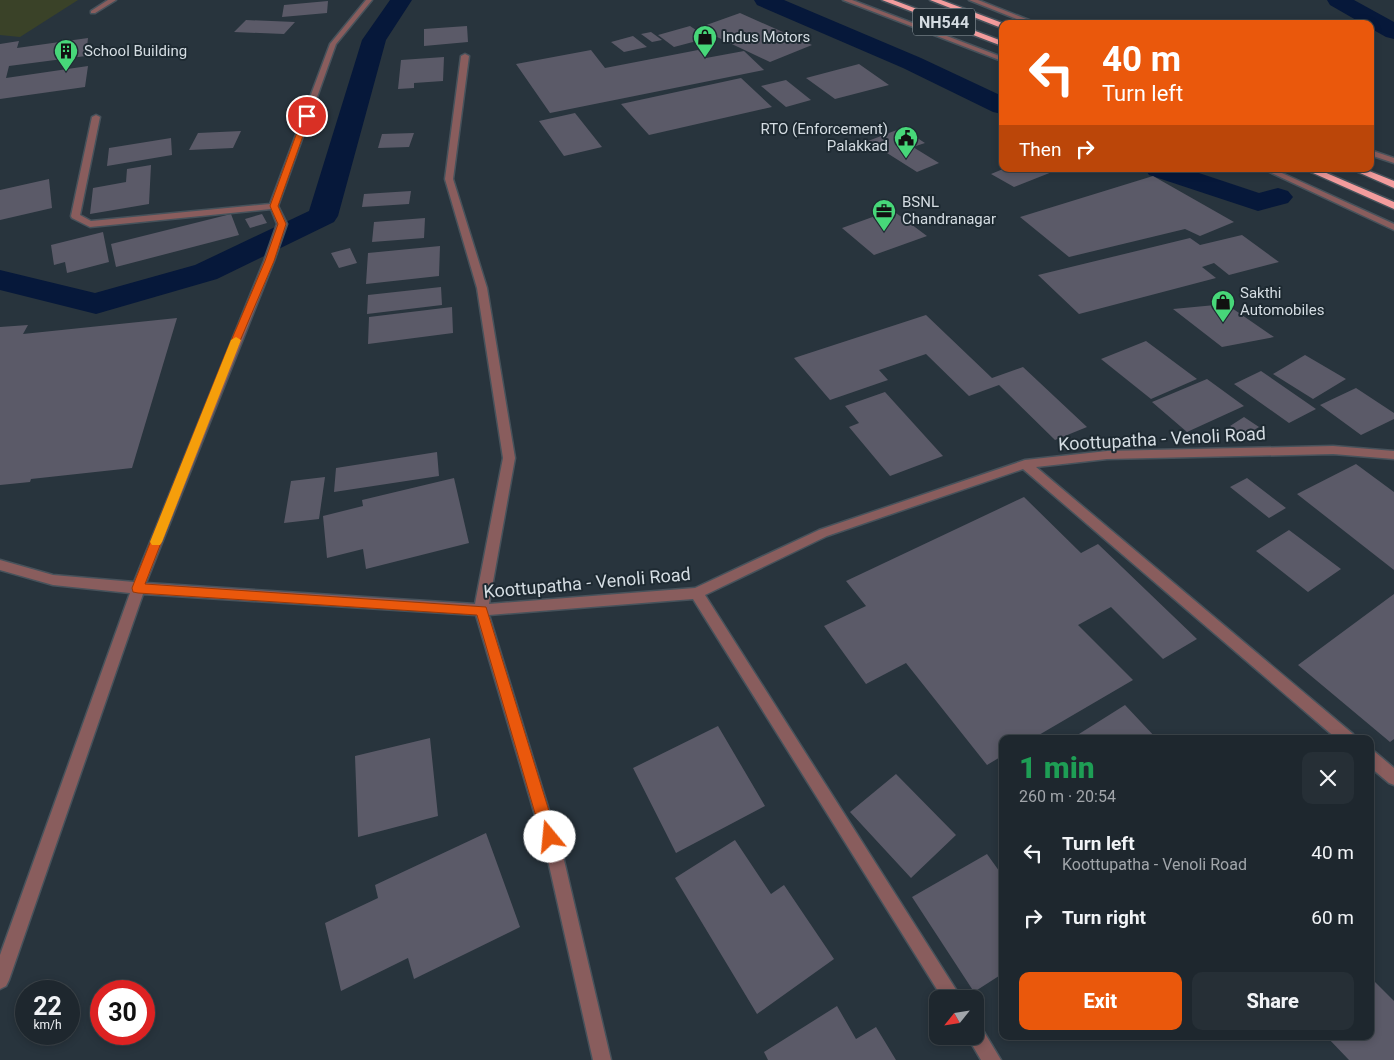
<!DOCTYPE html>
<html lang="en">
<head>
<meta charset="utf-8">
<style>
	body { margin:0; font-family:Roboto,sans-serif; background:#262f36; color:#f1f3f6; height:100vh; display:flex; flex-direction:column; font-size:19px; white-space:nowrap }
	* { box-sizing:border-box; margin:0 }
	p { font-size:16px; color:#a1a5aa }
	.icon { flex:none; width:28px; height:28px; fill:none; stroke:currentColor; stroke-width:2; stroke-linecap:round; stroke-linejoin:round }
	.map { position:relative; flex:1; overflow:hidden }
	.panel { position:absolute; left:999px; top:735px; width:375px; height:305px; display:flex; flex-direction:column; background:#1e272e; border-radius:10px; box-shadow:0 2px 8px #0003,0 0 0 1px #3c444a }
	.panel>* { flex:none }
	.hud { position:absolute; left:999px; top:20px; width:375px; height:152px; border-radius:10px; box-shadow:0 2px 8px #0003,0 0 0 1px #3c444a; background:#ea580c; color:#fff; overflow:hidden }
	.needle { width:32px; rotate:240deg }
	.tools { position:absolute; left:929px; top:990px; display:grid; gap:10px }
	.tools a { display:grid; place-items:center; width:55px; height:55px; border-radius:10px; background:#1e272e; box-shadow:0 2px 8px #0003,0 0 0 1px #3c444a; font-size:25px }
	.speed { position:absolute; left:15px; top:980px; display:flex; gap:10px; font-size:25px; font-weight:700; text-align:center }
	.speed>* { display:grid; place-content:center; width:65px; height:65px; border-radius:50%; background:#1e272e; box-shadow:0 2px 8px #0003,0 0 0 1px #3c444a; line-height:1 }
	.speed small { font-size:12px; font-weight:400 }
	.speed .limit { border:8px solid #d22; background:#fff; color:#111 }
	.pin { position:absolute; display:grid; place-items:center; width:42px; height:42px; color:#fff; margin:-21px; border:2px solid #fff; border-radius:50%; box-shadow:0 1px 5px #0007 }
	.me { position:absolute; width:55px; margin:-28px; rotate:343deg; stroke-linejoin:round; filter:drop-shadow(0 0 4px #0008) }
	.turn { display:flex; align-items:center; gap:18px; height:105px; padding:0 20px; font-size:22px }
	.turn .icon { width:65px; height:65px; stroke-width:2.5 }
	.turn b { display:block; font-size:35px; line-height:42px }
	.then { display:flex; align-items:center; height:48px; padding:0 20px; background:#0003; gap:10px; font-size:19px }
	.round { display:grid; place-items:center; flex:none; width:52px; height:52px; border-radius:10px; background:#262f36 }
	.summary { display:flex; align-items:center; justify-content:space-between; height:85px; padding:0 20px }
	h1 { font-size:30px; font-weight:800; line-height:38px; color:#1e9e55 }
	.primary-button { display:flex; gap:10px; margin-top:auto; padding:10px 20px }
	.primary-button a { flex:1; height:58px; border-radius:10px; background:#ea580c; color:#fff; font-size:20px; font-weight:800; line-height:58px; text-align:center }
	.primary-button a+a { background:#262f36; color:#f1f3f6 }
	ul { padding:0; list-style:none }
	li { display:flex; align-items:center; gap:15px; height:65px; padding:0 20px }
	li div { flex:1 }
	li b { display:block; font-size:19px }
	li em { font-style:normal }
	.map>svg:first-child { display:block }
	.green { fill:#3a4228 }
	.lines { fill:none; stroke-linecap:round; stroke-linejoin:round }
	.canal { fill:#06183a; fill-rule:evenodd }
	.building { fill:#5b5a68 }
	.minor-casing { stroke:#47525b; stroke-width:3 }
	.highway-casing { stroke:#47525b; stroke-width:3 }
	.minor { fill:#895d5d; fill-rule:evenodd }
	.highway { fill:#f39c9d; fill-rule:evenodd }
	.route { fill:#ea580c; stroke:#983908 }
	.slow { fill:#f59e0b }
	.labels { text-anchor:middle; stroke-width:4; stroke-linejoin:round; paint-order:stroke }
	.far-poi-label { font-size:15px; fill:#d4dce2; stroke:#1e2a32; text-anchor:start }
	.shield { fill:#1e2a32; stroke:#9da7ad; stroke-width:1 }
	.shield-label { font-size:16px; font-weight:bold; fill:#d4dce2 }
	.street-label { font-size:18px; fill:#d4dce2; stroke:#1e2a32 }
</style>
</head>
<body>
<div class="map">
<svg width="1394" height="1060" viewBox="0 0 1394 1060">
	<rect width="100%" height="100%" fill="#28343d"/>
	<!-- green -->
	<path class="green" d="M0,0H78L20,37L0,35Z"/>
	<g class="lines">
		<!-- canal -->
		<path class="canal" d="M390,0H412L386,40L338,216L334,222L217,279L96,314L0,290V270L95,293L195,265L309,211L362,40Z
			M754,0H784L921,58L1002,96V114L993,112L903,68L757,5Z
			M1327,0H1354L1394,22V39L1386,37L1370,28V24H1363L1330,5Z
			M1145,169H1187L1259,193L1278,188L1288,191L1293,197L1288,203L1258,211L1149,175Z"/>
	</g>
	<!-- building -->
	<path class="building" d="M328,1L327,13L282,17L284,5Z
		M740,13L812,45L770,62L698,28Z
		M246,20L295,22L284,34L234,32Z
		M467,26L468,42L424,46V29Z
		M690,26L708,38L674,47L658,35Z
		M651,32L662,40L652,42L641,34Z
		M633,36L647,47L624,52L611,42Z
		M88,38L86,56L9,66L6,78L88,66L85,87L0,99V44L19,41L17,48Z
		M591,50L605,68L698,50L706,58L744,51L764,70L550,113L516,64Z
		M444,57L443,81L414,83V88L398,89L401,60Z
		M859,64L889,85L835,99L806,78Z
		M741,78L772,107L649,135L621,104Z
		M786,80L811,100L786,107L761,86Z
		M575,113L602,147L564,156L539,121Z
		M902,128L925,143L913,147L939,163L917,172L868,141Z
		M241,131L233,148L189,150L198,133Z
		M414,133L409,147L378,148L382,134Z
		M171,138L172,155L107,166L109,148Z
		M151,165L149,204L90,214L93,188L126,182L127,169Z
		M1003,169H1046L1052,172L1014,187L991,174Z
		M1153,176L1234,222L1200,236L1185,229L1069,257L1020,217Z
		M49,179L52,208L0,220V190Z
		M411,191L409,204L362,207L364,194Z
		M892,210L927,236L874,255L842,228Z
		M231,214L239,235L116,267L111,244Z
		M262,214L267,223L250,228L245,219Z
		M425,218L424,238L372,242L374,222Z
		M103,232L109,262L67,273L65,262L54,265L51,245Z
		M1242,235L1279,262L1229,275L1214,263L1202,267L1216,278L1079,314L1038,275L1190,238L1200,245Z
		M440,246L439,276L366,284L368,253Z
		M350,248L357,263L339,268L331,253Z
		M441,287L442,305L367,314L368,295Z
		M1226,304L1274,337L1222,347L1173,309Z
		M452,307L453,333L368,344L369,317Z
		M926,315L992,378L1023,367L1087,427L1055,440L999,385L969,396L926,354L879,370L888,380L830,400L794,358Z
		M177,318L132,468L31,479L30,482L0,485V327L28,325L23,334Z
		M1146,341L1197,379L1151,399L1101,359Z
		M1305,355L1346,379L1313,399L1273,374Z
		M1261,371L1316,409L1289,423L1234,384Z
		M1207,379L1244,406L1187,432L1152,402Z
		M1356,388L1394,413V419L1361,435L1320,405Z
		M885,392L943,456L890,476L849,427L859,423L845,406Z
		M1244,417L1259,427L1244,436L1230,426Z
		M437,452L439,476L334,492L336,468Z
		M1356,464L1394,492V570L1297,494Z
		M325,477L319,519L284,523L291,481Z
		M454,478L469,543L366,569L363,549L327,558L323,516L363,506L362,500Z
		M1247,478L1286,508L1269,518L1230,487Z
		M1024,497L1081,553L1098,544L1197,639L1163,659L1111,607L1078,625L1133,680L1032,739H1002V756L987,765L906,663L866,684L824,626L866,606L846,581Z
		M1289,530L1341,569L1308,592L1256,551Z
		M1394,594V739L1390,742L1298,665Z
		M1125,705L1157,739H1071Z
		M718,726L765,806L676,853L633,768Z
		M430,738L438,816L358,837L355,756Z
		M896,774L956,835L911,878L850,812Z
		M486,833L520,927L414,979L408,958L341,991L325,923L378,898L375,885Z
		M735,840L771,894L784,885L834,959L757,1014L675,878Z
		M987,854L1002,875V974L974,992L912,897Z
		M1370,977L1394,1001V1060H1349L1326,1036H1370Z
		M837,1006L856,1039L876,1027L896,1060H768L764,1052Z"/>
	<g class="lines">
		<!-- minor casing -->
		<g class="minor-casing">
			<path id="minor" d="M108,0H116L95,13H91V11Z
				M366,0H372L336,44L278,206L287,224L274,261L146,583L475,604L503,458L477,288L445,179L461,56L465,54L469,56L453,179L487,288L515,458L489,604L695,588L819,530L1025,460L1107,451L1333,446L1394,451V459L1333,454L1107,459L1036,467L1353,734L1355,739H1337L1023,469L827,536L705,595L962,999H943L693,599L489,615L563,856L611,1060H593L547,856L476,615L143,594L9,980L6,986L0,989V955L130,593L53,585L0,570V560L53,575L134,582L264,261L277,224L271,209L90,227L72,218L71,216L92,117L96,115L100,117L80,215L91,221L270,204L330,44Z
				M843,0H852L1002,57V61Z
				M969,0H978L1039,24H1029Z
				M1370,150L1394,158V163L1370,155Z
				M1263,169H1273L1394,224V230Z
				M1370,750L1375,752L1394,768V785L1389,783L1370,767Z
				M975,1024L981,1027L1001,1060H981L967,1036H975Z"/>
		</g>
		<!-- highway casing -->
		<g class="highway-casing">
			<path id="highway" d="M882,0H893L1002,41V46Z
				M930,0H941L1005,24H1002V27H999Z
				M1304,169H1317L1394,202V209Z
				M1351,169H1364L1394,181V188Z"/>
		</g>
		<!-- minor -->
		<use href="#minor" class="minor"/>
		<!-- highway -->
		<use href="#highway" class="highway"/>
	</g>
	<!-- route -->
	<path class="route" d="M307,114L310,116L278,206L286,224L274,261L234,355L145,584L486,607L557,837L555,842L550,844L544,842L542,837L477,615L138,593L133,592L132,588L225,355L265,261L278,224L270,206L303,116Z"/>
	<!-- slow -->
	<path class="slow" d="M236,337L241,340L162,542L160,545H152L150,542L231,340Z"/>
	<!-- icons -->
	<defs>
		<g id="shop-pin" transform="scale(1.25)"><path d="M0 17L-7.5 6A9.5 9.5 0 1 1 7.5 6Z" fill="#47d779" stroke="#1e2a32"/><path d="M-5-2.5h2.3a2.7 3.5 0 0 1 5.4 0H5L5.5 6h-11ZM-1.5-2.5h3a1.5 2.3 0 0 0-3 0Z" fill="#111"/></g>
		<g id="building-pin" transform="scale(1.25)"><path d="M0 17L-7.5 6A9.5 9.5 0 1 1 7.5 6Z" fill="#47d779" stroke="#1e2a32"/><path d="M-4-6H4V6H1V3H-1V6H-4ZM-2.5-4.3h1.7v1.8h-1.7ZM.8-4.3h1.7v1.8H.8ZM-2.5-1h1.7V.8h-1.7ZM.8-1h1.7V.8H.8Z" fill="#111"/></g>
		<g id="civic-pin" transform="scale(1.25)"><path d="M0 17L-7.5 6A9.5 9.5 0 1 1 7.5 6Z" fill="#47d779" stroke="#1e2a32"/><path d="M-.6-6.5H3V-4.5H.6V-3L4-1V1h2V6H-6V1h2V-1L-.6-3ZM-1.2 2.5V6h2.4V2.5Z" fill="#111"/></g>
		<g id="office-pin" transform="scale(1.25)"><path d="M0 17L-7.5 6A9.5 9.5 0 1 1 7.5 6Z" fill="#47d779" stroke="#1e2a32"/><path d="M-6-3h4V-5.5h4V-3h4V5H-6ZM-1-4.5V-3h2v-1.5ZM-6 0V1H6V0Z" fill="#111"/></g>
	</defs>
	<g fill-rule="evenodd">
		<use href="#shop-pin" x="705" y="37"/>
		<use href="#building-pin" x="66" y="51"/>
		<use href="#civic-pin" x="906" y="138"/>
		<use href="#office-pin" x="884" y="211"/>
		<use href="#shop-pin" x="1223" y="302"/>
	</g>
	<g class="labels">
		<!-- far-poi labels -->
		<g class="far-poi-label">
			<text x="722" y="42">Indus Motors</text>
			<text x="84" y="56">School Building</text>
			<text x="888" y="134" text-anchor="end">RTO (Enforcement)<tspan x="888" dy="17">Palakkad</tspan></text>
			<text x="902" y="207">BSNL<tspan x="902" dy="17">Chandranagar</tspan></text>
			<text x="1240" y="298">Sakthi<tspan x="1240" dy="17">Automobiles</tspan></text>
		</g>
		<!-- shield labels -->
		<rect class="shield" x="913" y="8.5" width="62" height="27" rx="4"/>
		<g class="shield-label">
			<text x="944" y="28">NH544</text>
		</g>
		<!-- street labels -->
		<g class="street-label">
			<text transform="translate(1162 439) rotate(-3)" y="6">Koottupatha - Venoli Road</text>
			<text transform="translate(587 583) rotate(-5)" y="6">Koottupatha - Venoli Road</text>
		</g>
	</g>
</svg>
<div class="tools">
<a><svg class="needle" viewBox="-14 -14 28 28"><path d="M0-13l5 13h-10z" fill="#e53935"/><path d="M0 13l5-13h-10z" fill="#a1a5aa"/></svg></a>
</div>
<div class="speed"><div>22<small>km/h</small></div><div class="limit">30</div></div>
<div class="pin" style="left:307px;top:116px;background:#d93025"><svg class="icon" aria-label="arrive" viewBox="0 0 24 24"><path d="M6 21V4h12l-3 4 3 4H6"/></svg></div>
<svg class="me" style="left:550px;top:837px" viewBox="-20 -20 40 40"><circle r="19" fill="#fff"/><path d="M0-13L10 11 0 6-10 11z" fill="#ea580c"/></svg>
<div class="hud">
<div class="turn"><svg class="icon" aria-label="left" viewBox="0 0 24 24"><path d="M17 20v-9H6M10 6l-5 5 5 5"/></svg><div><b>40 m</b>Turn left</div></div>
<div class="then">Then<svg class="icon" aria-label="right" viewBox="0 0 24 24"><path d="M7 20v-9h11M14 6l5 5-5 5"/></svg></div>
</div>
<section class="panel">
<div class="summary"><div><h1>1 min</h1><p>260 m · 20:54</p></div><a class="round"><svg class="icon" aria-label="close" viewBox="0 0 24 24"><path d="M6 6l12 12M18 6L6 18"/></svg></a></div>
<ul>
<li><svg class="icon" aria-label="left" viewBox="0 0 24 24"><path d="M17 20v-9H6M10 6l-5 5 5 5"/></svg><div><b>Turn left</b><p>Koottupatha - Venoli Road</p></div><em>40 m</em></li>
<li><svg class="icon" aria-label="right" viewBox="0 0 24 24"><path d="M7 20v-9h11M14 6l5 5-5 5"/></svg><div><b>Turn right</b></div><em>60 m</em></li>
</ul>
<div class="primary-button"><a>Exit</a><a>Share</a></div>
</section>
</div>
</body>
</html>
